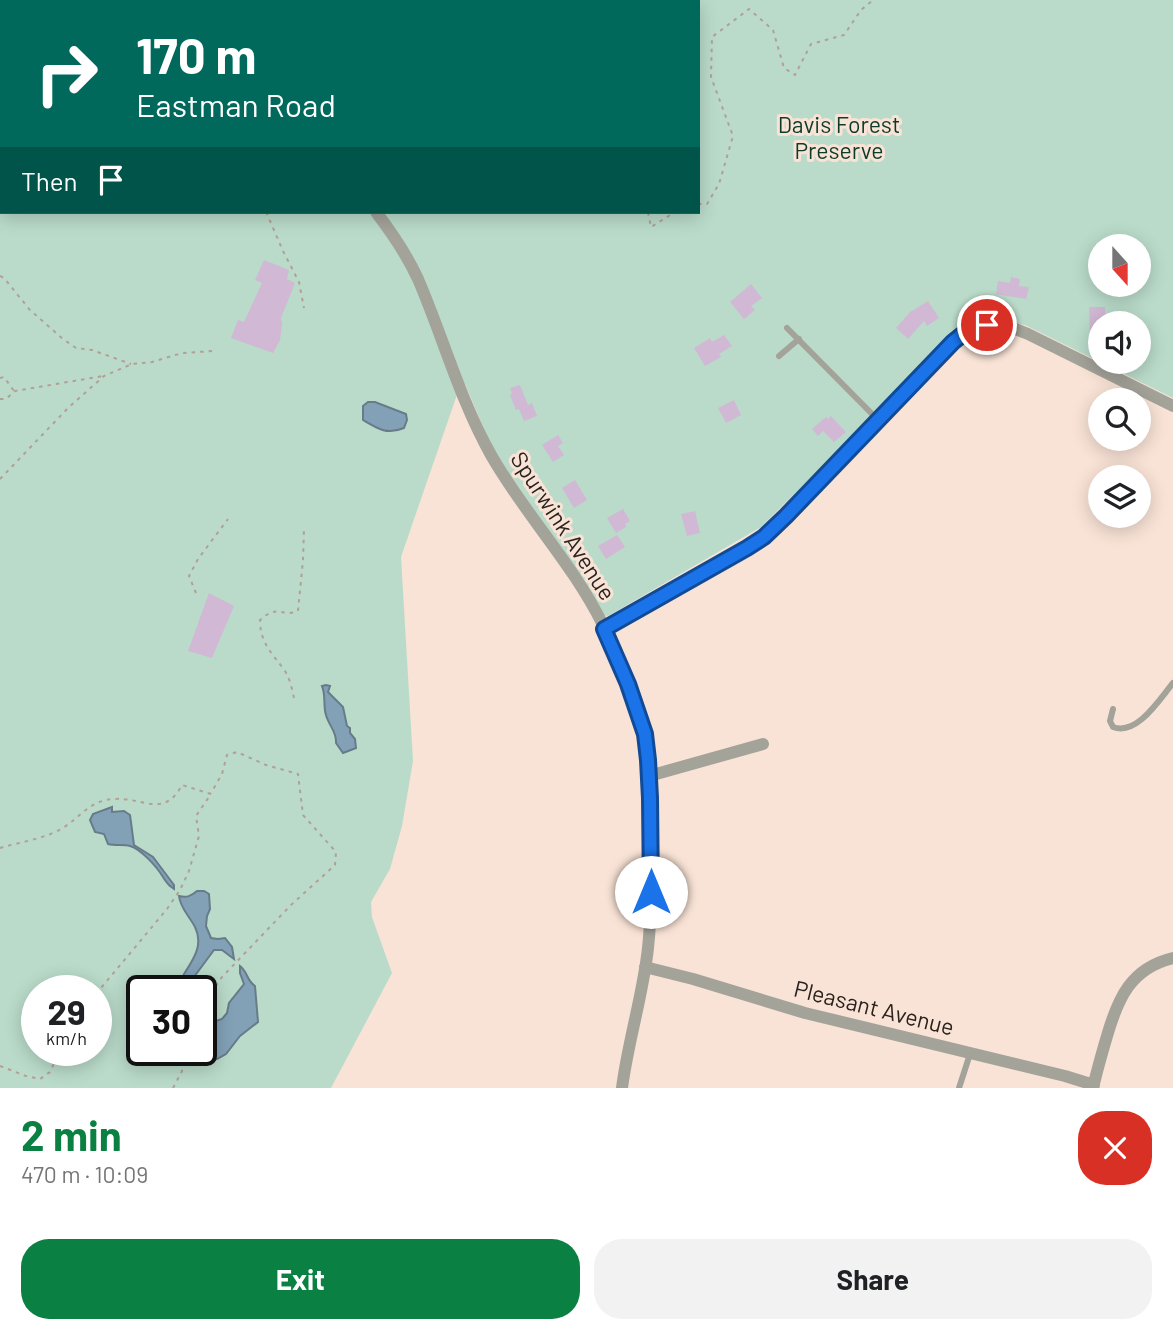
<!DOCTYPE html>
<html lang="en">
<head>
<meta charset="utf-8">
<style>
	body { margin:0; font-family:Barlow,sans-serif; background:#f2f2f2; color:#202124; height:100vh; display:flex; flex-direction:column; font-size:26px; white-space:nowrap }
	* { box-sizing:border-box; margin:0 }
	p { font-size:23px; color:#757577 }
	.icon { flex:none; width:38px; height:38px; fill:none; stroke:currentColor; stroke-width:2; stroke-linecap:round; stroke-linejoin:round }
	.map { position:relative; height:1088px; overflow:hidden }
	.sheet { display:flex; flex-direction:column; background:#fff; flex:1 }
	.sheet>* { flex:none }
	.banner { position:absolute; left:0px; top:0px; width:700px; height:214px; box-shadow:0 4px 18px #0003; background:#00695c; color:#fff; overflow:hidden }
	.needle { width:46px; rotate:159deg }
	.fabs { position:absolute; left:1088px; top:234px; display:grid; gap:14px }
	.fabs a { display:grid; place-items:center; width:63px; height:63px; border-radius:50%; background:#fff; box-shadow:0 4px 18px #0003; font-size:35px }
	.speed { position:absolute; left:21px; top:975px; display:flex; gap:14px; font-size:35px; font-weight:700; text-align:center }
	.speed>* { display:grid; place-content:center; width:91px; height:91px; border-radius:50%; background:#fff; box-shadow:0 4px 18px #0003; line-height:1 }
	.speed small { font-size:18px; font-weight:400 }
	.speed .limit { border:4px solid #111; border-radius:10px; background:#fff; color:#111 }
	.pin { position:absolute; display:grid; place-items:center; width:60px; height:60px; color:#fff; margin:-30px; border:4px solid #fff; border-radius:50%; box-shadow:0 2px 7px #0007 }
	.me { position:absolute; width:77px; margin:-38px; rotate:0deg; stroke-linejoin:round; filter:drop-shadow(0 0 5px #0008) }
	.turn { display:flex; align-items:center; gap:24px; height:147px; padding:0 21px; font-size:32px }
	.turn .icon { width:91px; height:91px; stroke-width:2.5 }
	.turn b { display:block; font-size:49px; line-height:60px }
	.then { display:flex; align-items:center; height:66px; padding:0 21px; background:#0003; gap:14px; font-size:26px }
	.round { display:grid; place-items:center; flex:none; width:74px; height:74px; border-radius:28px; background:#f2f2f2 }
	.headline { display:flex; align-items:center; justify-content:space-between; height:119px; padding:0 21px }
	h1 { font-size:42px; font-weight:700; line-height:52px; color:#0b8043 }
	.primary-button { display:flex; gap:14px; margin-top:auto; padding:14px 21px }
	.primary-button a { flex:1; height:80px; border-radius:28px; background:#0b8043; color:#fff; font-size:28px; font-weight:700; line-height:80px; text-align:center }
	.primary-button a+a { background:#f2f2f2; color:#202124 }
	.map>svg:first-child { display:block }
	.green { fill:#badbca; fill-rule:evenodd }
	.water { fill:#82a1b7; stroke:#687b89; stroke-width:2 }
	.building { fill:#d1b8d4 }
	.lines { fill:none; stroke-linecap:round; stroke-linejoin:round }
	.path { stroke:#b1a096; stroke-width:2; stroke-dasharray:3.5 5; stroke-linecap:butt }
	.service { stroke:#a3a39a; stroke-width:6 }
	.minor { stroke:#a3a39a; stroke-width:12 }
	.route-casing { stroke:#114b97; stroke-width:18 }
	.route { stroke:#1a73e8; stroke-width:12 }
	.labels { text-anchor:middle; stroke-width:6; stroke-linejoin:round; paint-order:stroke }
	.park-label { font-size:23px; fill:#0b3c2a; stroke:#f9e3d6 }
	.street-label { font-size:23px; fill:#2a221d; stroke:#f9e3d6 }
</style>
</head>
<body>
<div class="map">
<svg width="1173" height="1088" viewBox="0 0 1173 1088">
	<rect width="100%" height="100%" fill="#f9e3d6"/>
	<!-- green -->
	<path class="green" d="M0,0H239L240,2H2V212H698V2H243L242,0H1173V398L1025,325L1004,321L953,336L761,527L608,616L603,615L498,456L487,436L465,384L460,386L401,557L413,761L402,826L390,869L371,902L372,917L392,973L331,1088H0ZM1101,247H1139V285H1101ZM1101,324H1139V362H1101ZM37,990H96V1050H37ZM142,990H201V1050H142Z"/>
	<!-- water -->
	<path class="water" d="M368,402H375L406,414L407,420L404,428C387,435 378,429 363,420V406Z
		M326,685L330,686L328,692L343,707L347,726L350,728V733L355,739L356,748L343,753L336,743C337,732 329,726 326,715C323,706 326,695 322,686Z
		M112,807V812L124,811L130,815L134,845L153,857L174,885V889C167,885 167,883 163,877C157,867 141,849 130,846C123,844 116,846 108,844L104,834L95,832L90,820L93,814Z
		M197,891H204L209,894L210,909L207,916L206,926L211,938L218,939L225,938L232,947L234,959L222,950H214L188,985V990H178C180,985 181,979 184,974C193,960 204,945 195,927C190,917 180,908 179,896C187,898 191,896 197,891Z
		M240,966C248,972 246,980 255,986L258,1022L240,1036L226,1054L217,1059L204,1060L196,1056V1050H201V1026L222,1019L227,1013L229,1003L244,984L240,973Z"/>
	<!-- building -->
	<path class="building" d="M264,260L289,270L287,279L295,283L281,318L282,324L280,340L273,353L231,338L238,320L244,322L262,283L255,280Z
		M1011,277L1020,279L1019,286L1029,287L1026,299L996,294L998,281L1010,283Z
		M751,284L762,298L751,306L755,310L744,319L730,302Z
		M928,301L939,318L927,326L924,321L908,339L896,328L910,312Z
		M1089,307H1105V324H1101V336H1090Z
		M724,335L732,346L719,354L721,357L705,366L694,348L710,338L712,342Z
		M520,385L528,405L532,403L537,416L524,421L519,409L516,410L510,395L512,394L510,388Z
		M734,400L741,415L726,423L718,408Z
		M831,416L846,432L834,442L823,431L818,436L812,429L826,417L828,419Z
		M558,435L563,443L558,446L564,455L553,462L542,445Z
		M575,480L587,500L574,508L562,488Z
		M623,509L630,521L625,524L626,527L616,533L607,518Z
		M695,511L700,533L687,536L681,514Z
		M617,535L625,547L606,559L598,546Z
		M209,593L234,606L212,658L188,651Z"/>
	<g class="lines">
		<!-- path -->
		<path class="path" d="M196,0L198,2
			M692,2L694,0
			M698,204H707L719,184L733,136L711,77L712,37L749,9L773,30L784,68L795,75L811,44L844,35L861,10L873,0
			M268,212L267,214L283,251L299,282L304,308
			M648,212L651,227L675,212
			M0,276L4,278L30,310L63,339L76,348L92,350L131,364
			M0,378L4,377L14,391
			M0,399H6L15,391L103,376
			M0,479L68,408L104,376L132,364L152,362L182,353L214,351
			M196,593L189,576L198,559L228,519
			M294,698C292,689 290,679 285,671C272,653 260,643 260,620C279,603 282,618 298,611L303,560L304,528
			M0,848C20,842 44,839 63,828C81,816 91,800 114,799C143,797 164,819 182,785L211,794L196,816L199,836L189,871L180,890L167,909L96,994
			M201,1007L222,977L291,905L335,865L336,852L303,815L298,774L266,765L237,752L227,755L222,774L211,793
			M0,1066L26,1076L40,1079L50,1072L60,1050
			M173,1088L182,1071L186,1050"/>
		<!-- service -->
		<path class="service" d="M787,328L878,420
			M779,356L799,339
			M1113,709L1110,721L1113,727C1137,736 1159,700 1173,683
			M959,1088L970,1054"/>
		<!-- minor -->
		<path class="minor" d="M239,0L240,2
			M376,212C392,233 407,255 418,279C443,337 460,400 491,455C524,513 572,563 602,623C619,657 638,699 645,736C651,769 650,803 650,837C651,873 652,911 648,948C643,995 628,1041 622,1088
			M604,629L747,548L764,537L786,516L932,363L968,330L977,327L997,325L1008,326L1028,334L1173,406
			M649,776L763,744
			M645,967L693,979L805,1013L1065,1076L1094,1085
			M1093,1088C1097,1070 1102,1053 1107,1036C1118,998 1131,968 1173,958"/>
	</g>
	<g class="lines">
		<!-- route casing -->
		<g class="route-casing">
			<path id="route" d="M651,892L650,798L648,760L645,734L628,684L604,629L747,548L764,537L786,516L953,342L968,330L987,325"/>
		</g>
		<!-- route -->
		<use href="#route" class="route"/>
	</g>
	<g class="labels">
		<!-- park labels -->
		<g class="park-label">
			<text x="839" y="133">Davis Forest<tspan x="839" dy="26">Preserve</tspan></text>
		</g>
		<!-- street labels -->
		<g class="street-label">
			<text transform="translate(563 526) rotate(57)" y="8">Spurwink Avenue</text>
			<text transform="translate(874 1008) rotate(14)" y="8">Pleasant Avenue</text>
		</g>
	</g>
</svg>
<div class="fabs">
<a><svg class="needle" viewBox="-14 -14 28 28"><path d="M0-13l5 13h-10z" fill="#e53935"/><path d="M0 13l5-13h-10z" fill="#757577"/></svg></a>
<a><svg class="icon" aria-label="sound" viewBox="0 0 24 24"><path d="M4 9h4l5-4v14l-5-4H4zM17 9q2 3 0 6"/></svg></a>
<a><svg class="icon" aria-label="search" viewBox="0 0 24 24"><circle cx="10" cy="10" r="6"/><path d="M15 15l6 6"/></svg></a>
<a><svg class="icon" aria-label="layers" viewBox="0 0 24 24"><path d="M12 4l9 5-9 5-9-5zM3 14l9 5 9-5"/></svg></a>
</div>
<div class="speed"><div>29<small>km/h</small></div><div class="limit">30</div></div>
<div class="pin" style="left:987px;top:325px;background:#d93025"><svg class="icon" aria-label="arrive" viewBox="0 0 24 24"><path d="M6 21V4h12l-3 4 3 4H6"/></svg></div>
<svg class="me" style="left:651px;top:892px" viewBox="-20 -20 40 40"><circle r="19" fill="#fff"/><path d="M0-13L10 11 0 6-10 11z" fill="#1a73e8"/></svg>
<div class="banner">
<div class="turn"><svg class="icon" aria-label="right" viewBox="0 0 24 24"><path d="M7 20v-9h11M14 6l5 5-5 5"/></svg><div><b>170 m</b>Eastman Road</div></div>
<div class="then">Then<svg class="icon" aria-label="arrive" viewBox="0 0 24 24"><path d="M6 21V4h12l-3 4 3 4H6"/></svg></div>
</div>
</div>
<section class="sheet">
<div class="headline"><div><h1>2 min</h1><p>470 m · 10:09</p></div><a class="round" style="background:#d93025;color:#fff"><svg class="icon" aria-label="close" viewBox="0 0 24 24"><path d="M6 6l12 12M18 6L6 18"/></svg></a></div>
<div class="primary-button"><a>Exit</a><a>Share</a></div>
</section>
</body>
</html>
